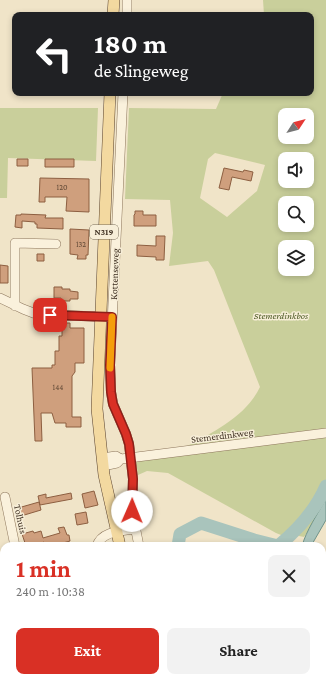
<!DOCTYPE html>
<html lang="en">
<head>
<meta charset="utf-8">
<style>
	body { margin:0; font-family:"Crimson Pro",serif; background:#f2f2f2; color:#222; height:100vh; display:flex; flex-direction:column; font-size:15px; white-space:nowrap }
	* { box-sizing:border-box; margin:0 }
	p { font-size:13px; color:#767676 }
	.icon { flex:none; width:22px; height:22px; fill:none; stroke:currentColor; stroke-width:2; stroke-linecap:round; stroke-linejoin:round }
	.map { position:relative; flex:1; overflow:hidden }
	.panel { position:absolute; left:0px; top:542px; width:326px; height:140px; display:flex; flex-direction:column; background:#fff; border-radius:12px 12px 0 0; box-shadow:0 2px 6px #0003 }
	.panel>* { flex:none }
	.top-card { position:absolute; left:12px; top:12px; width:302px; height:84px; border-radius:8px; box-shadow:0 2px 6px #0003; background:#202124; color:#fff; overflow:hidden }
	.needle { width:26px; rotate:54deg }
	.buttons { position:absolute; left:278px; top:108px; display:grid; gap:8px }
	.buttons a { display:grid; place-items:center; width:36px; height:36px; border-radius:8px; background:#fff; box-shadow:0 2px 6px #0003; font-size:20px }
	.pin { position:absolute; display:grid; place-items:center; width:34px; height:34px; color:#fff; margin:-17px; border-radius:8px; box-shadow:0 2px 6px #0006 }
	.me { position:absolute; width:44px; margin:-22px; rotate:1deg; stroke-linejoin:round; filter:drop-shadow(0 0 3px #0008) }
	.turn { display:flex; align-items:center; gap:14px; height:84px; padding:0 16px; font-size:18px }
	.turn .icon { width:52px; height:52px; stroke-width:2.5 }
	.turn b { display:block; font-size:28px; line-height:34px }
	.round { display:grid; place-items:center; flex:none; width:42px; height:42px; border-radius:8px; background:#f2f2f2 }
	.head { display:flex; align-items:center; justify-content:space-between; height:68px; padding:0 16px }
	h1 { font-size:24px; font-weight:700; line-height:30px; color:#d93025 }
	.button { display:flex; gap:8px; margin-top:auto; padding:8px 16px }
	.button a { flex:1; height:46px; border-radius:8px; background:#d93025; color:#fff; font-size:16px; font-weight:700; line-height:46px; text-align:center }
	.button a+a { background:#f2f2f2; color:#222 }
	.map>svg:first-child { display:block }
	.green { fill:#c9cf9b; fill-rule:evenodd }
	.water { fill:#a9c4bc; stroke:#6f938a }
	.lines { fill:none; stroke-linecap:round; stroke-linejoin:round }
	.river { stroke:#a9c4bc; stroke-width:13 }
	.building { fill:#cf9f7d; stroke:#8d5f41 }
	.minor-casing { stroke:#8d765c; stroke-width:10 }
	.major-casing { stroke:#5b4430; stroke-width:12 }
	.minor { stroke:#faf1dc; stroke-width:9 }
	.major { stroke:#f3d9a0; stroke-width:11 }
	.route-casing { stroke:#8d1f18; stroke-width:10 }
	.route { stroke:#d93025; stroke-width:7 }
	.slow { stroke:#f59e0b; stroke-width:7 }
	.labels { text-anchor:middle; stroke-width:3; stroke-linejoin:round; paint-order:stroke }
	.number-label { font-size:8px; fill:#624a37 }
	.shield { fill:#f7eed8; stroke:#756857; stroke-width:1 }
	.shield-label { font-size:9px; font-weight:bold; fill:#3d2e20 }
	.street-label { font-size:10px; fill:#3d2e20; stroke:#f7eed8 }
	.park-label { font-size:10px; font-style:italic; fill:#4d5a26; stroke:#f7eed8 }
</style>
</head>
<body>
<div class="map">
<svg width="326" height="682" viewBox="0 0 326 682">
	<rect width="100%" height="100%" fill="#f0e4c8"/>
	<!-- green -->
	<path class="green" d="M263,0H326V431L187,446C214,432 246,416 260,387L214,270L208,261L169,266L173,233L170,200L125,199L129,108L216,109L223,93H311V15H264ZM285,115H307V137H285ZM215,153L265,165L257,191L227,217L200,198L208,159ZM285,159H307V181H285ZM285,203H307V225H285ZM285,247H307V269H285Z
		M0,108H98L96,161L8,158L7,198H0Z
		M326,437V499L313,524L304,537L289,534L286,537L276,533L168,473L147,471L138,475L136,462L140,460Z
		M61,678H87L84,682H60Z
		M105,678H144V682H100Z
		M173,678H198L187,682H174Z"/>
	<!-- water -->
	<path class="water" d="M326,499V520L311,546H302C306,531 318,513 326,499Z
		M87,678H105L100,682H84Z"/>
	<g class="lines">
		<!-- river -->
		<path class="river" d="M178,546L180,534L201,523L254,540L278,546C299,529 315,511 326,486"/>
	</g>
	<!-- building -->
	<path class="building" d="M17,159H28V166H17Z
		M45,159H74V167H45Z
		M224,168L243,172L244,170L253,172L251,181L232,177L229,190L219,188Z
		M40,178L89,179V212L66,211L67,197H45V202H39Z
		M135,211H143V215H156V226H134V215L135,214Z
		M21,214L46,215L45,218H63V229L37,228V224H35V222L22,221V228L15,227L16,215H21Z
		M70,229L89,230L88,255H86V259H77L78,255L70,254Z
		M156,236H165L164,260H156V257L137,256V245L156,246Z
		M37,254H44V261H37Z
		M0,265L8,266V283H0Z
		M54,287H62V289H70V291L78,292V299H70V301H61V298H54Z
		M62,323H70V328H84V363H75V372L72,376V417H81V427H66V423H55L52,413H41L42,441H35L32,368H52V365H55V351H59V336H62Z
		M94,491L98,505L85,508L82,494Z
		M71,493L72,499L40,505L38,496L46,494V498Z
		M39,502L41,510L21,516L18,508Z
		M86,512L88,523L77,525L75,514Z
		M64,527L67,535H69L70,541L56,545L55,543L45,545L44,542L32,546H26L22,534L33,531L34,533L41,531L43,538L60,533L58,528Z"/>
	<g class="lines">
		<!-- minor casing -->
		<g class="minor-casing">
			<path id="minor" d="M127,15V0
				M123,93L110,365L111,392L113,404L126,434L129,444L133,479L132,511L139,546
				M0,298L23,309L36,314L107,317
				M15,306V243L56,244
				M102,458L116,456L121,459L326,433
				M103,466L117,463L121,459
				M5,497L15,546
				M97,546C101,531 122,531 135,529
				M35,678L46,682
				M168,678L169,682
				M53,682L54,678"/>
		</g>
		<!-- major casing -->
		<g class="major-casing">
			<path id="major" d="M113,15L114,0
				M110,93L97,409L104,475L120,546
				M156,678L157,682"/>
		</g>
		<!-- minor -->
		<use href="#minor" class="minor"/>
		<!-- major -->
		<use href="#major" class="major"/>
	</g>
	<g class="lines">
		<!-- route casing -->
		<g class="route-casing">
			<path id="route" d="M50,315L112,317L110,365L111,392L113,404L126,434L129,444L133,479L132,511"/>
		</g>
		<!-- route -->
		<use href="#route" class="route"/>
		<!-- slow -->
		<path class="slow" d="M110,368L112,317"/>
	</g>
	<g class="labels">
		<!-- number labels -->
		<g class="number-label">
			<text x="62" y="190">120</text>
			<text x="81" y="247">132</text>
			<text x="58" y="390">144</text>
		</g>
		<!-- shield labels -->
		<rect class="shield" x="90" y="225" width="28" height="14" rx="3"/>
		<g class="shield-label">
			<text x="104" y="235">N319</text>
		</g>
		<!-- street labels -->
		<g class="street-label">
			<text transform="translate(114 274) rotate(-88)" y="4">Kottenseweg</text>
			<text transform="translate(222 435) rotate(-7)" y="4">Stemerdinkweg</text>
			<text transform="translate(21 519) rotate(78)" y="4">Tolhuis</text>
		</g>
		<!-- park labels -->
		<g class="park-label">
			<text x="281" y="319">Stemerdinkbos</text>
		</g>
	</g>
</svg>
<div class="buttons">
<a><svg class="needle" viewBox="-14 -14 28 28"><path d="M0-13l5 13h-10z" fill="#e53935"/><path d="M0 13l5-13h-10z" fill="#767676"/></svg></a>
<a><svg class="icon" aria-label="sound" viewBox="0 0 24 24"><path d="M4 9h4l5-4v14l-5-4H4zM17 9q2 3 0 6"/></svg></a>
<a><svg class="icon" aria-label="search" viewBox="0 0 24 24"><circle cx="10" cy="10" r="6"/><path d="M15 15l6 6"/></svg></a>
<a><svg class="icon" aria-label="layers" viewBox="0 0 24 24"><path d="M12 4l9 5-9 5-9-5zM3 14l9 5 9-5"/></svg></a>
</div>
<div class="pin" style="left:50px;top:315px;background:#d93025"><svg class="icon" aria-label="arrive" viewBox="0 0 24 24"><path d="M6 21V4h12l-3 4 3 4H6"/></svg></div>
<svg class="me" style="left:132px;top:511px" viewBox="-20 -20 40 40"><circle r="19" fill="#fff"/><path d="M0-13L10 11 0 6-10 11z" fill="#d93025"/></svg>
<div class="top-card">
<div class="turn"><svg class="icon" aria-label="left" viewBox="0 0 24 24"><path d="M17 20v-9H6M10 6l-5 5 5 5"/></svg><div><b>180 m</b>de Slingeweg</div></div>
</div>
<section class="panel">
<div class="head"><div><h1>1 min</h1><p>240 m · 10:38</p></div><a class="round"><svg class="icon" aria-label="close" viewBox="0 0 24 24"><path d="M6 6l12 12M18 6L6 18"/></svg></a></div>
<div class="button"><a>Exit</a><a>Share</a></div>
</section>
</div>
</body>
</html>
